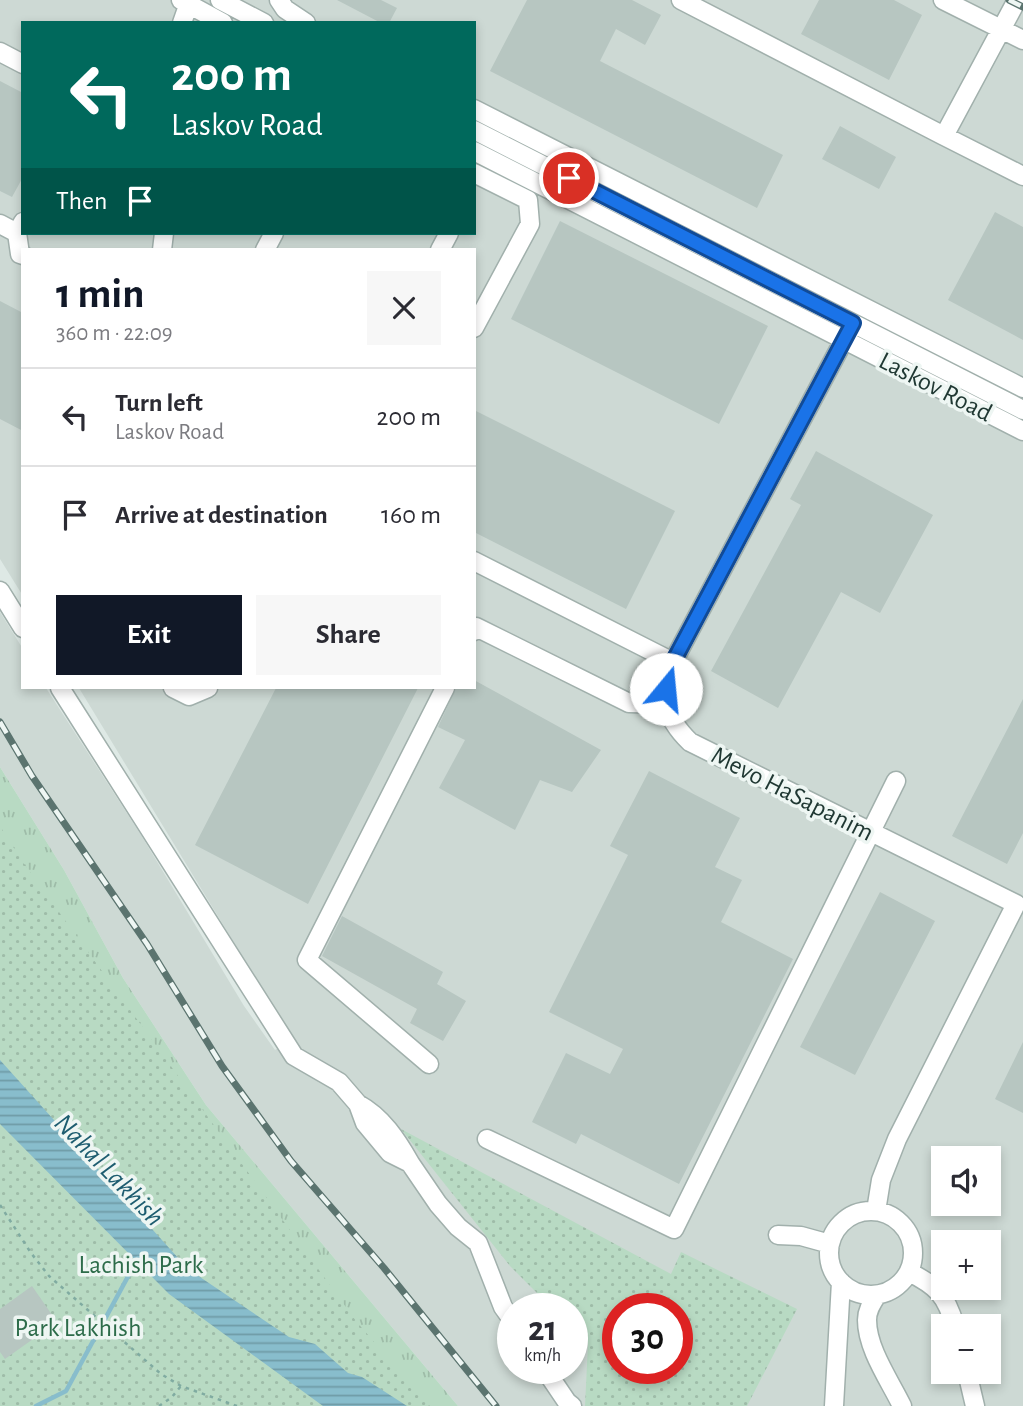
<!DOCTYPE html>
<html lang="en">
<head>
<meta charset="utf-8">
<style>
	body { margin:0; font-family:"Alegreya Sans",sans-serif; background:#f7f7f7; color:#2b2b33; height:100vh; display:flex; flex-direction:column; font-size:26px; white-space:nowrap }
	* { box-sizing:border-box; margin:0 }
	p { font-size:23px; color:#7c7c81 }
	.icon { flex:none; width:38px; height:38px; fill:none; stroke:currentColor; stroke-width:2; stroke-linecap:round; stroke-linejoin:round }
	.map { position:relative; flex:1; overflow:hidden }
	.side { position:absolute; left:21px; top:248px; width:455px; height:441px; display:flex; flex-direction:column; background:#fff; border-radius:0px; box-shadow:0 4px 10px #0003 }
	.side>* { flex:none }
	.top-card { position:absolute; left:21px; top:21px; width:455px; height:214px; border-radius:0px; box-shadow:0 4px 10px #0003; background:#00695c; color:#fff; overflow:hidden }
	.controls { position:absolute; left:931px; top:1146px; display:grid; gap:14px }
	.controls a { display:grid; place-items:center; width:70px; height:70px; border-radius:0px; background:#fff; box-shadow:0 4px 10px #0003; font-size:35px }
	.speed { position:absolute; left:497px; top:1293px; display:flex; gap:14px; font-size:35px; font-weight:700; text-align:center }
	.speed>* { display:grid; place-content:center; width:91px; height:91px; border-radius:50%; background:#fff; box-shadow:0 4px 10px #0003; line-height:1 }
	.speed small { font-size:18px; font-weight:400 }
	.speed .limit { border:10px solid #d22; background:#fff; color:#111 }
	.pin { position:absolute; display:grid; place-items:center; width:60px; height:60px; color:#fff; margin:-30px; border:4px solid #fff; border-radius:50%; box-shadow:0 2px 7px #0007 }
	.me { position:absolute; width:77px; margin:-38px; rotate:17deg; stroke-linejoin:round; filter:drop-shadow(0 0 5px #0008) }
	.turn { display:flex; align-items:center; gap:24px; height:147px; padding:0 35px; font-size:32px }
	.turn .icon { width:91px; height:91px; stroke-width:2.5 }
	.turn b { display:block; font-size:49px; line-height:60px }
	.then { display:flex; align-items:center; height:66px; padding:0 35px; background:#0003; gap:14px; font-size:26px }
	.round { display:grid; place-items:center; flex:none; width:74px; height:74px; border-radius:0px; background:#f7f7f7 }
	.headline { display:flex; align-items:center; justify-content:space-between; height:119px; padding:0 35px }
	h1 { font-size:42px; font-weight:700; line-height:52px; color:#111827 }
	.primary-button { display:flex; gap:14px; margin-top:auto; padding:14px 35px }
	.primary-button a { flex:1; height:80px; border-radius:0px; background:#111827; color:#fff; font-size:28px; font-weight:700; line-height:80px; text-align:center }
	.primary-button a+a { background:#f7f7f7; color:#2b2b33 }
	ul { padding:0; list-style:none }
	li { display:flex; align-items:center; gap:21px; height:98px; padding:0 35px; border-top:2px solid #e1e1e2 }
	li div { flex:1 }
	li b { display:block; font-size:26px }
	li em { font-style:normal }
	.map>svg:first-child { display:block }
	.built { fill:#cdd9d4; fill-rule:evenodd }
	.grass { fill:url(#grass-tufts) }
	.park { fill:url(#park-dots); fill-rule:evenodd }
	.water { fill:url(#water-rules) }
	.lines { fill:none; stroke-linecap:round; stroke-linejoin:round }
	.stream { stroke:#88bdcc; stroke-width:4.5 }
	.building { fill:#b7c6c1 }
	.minor-casing { stroke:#a1b0ac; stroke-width:21 }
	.path { stroke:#80aba1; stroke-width:2.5; stroke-dasharray:3.5 5; stroke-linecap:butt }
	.minor { stroke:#fff; stroke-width:18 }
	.rail-casing { stroke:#5b746f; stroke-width:7 }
	.rail { stroke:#eef6f3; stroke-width:4.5; stroke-dasharray:13; stroke-linecap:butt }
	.route-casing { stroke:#114b97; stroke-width:18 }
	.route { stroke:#1a73e8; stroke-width:12 }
	.labels { text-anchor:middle; stroke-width:7; stroke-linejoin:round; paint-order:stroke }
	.street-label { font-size:26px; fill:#203833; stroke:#eef6f3 }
	.park-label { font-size:26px; fill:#2d6c4a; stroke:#eef6f3 }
	.water-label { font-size:28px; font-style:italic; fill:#1e5d70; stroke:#eef6f3 }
</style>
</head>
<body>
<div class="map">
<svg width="1023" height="1406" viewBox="0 0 1023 1406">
	<defs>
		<pattern id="grass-tufts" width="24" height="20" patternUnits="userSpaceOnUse" patternTransform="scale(1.75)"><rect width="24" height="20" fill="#b8dac3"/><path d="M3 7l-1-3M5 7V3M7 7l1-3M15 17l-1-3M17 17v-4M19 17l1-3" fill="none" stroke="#9ebca8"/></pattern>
		<pattern id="park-dots" width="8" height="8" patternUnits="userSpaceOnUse" patternTransform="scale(1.75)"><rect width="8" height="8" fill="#b8dac3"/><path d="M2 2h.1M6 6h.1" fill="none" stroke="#9ebca8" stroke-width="1.8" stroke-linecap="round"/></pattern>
		<pattern id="water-rules" width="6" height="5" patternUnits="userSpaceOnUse" patternTransform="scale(1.75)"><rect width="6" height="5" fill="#88bdcc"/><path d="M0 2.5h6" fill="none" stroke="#6f9ba6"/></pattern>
	</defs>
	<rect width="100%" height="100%" fill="#dee9e5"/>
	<!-- built -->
	<path class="built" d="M0,0H1023V1406H458L206,1105L123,978L64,870L0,767V612L23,649V688H46L141,835L244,1006L275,1050L292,1038L79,688H474V250H23V596L0,559ZM23,23H474V233H23ZM943,1158H989V1204H943ZM943,1242H989V1288H943ZM513,1309H572V1368H513ZM618,1309H677V1368H618ZM943,1326H989V1372H943Z"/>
	<!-- grass -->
	<path class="grass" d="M0,767L64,870L123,978L206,1105L458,1406H407L0,1060Z"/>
	<!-- park -->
	<path class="park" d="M0,826L22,861L356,1321L429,1406H0Z
		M401,1129L671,1274L681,1252L797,1309L747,1406H585L588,1344L572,1328V1309H553L510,1266ZM618,1309H677V1368H618Z"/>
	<!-- water -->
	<path class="water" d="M0,1060L188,1269L289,1337L315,1344L348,1373L362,1377L407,1406H323L169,1294L0,1124Z"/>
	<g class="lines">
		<!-- stream -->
		<path class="stream" d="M36,1406L66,1391L138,1258"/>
	</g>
	<!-- building -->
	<path class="building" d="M337,0H381L397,8L389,23H381Z
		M527,0H632L661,15L645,45L616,29L600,61L783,155L757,208L490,71Z
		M819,0H894L922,15L889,80L801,34Z
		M0,81L23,93V177L12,197L0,191Z
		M840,126L896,157L879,189L822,159Z
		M995,212L1023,227V340L948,300Z
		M560,221L768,326L719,424L511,319Z
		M0,301L23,313V431L0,419Z
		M474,410L675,511L626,609L474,532Z
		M816,451L933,515L880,613L841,592L778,708L711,671L801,505L790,499Z
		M474,680L601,750L572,792L540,780L515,830L439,788L465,740L438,727L456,688H474Z
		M276,688H418L308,904L195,845Z
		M1023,699V833L1007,864L952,836Z
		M649,771L740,818L715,867L742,880L721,922L793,959L679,1184L581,1134L576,1144L532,1122L566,1053L610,1074L623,1049L549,1012L628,855L610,846Z
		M880,892L935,921L855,1075L800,1047Z
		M342,916L443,972L437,984L466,1001L443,1041L410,1023L417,1009L322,956Z
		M1023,1042V1113L995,1099Z
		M32,1286L57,1322L5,1359L0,1352V1309Z"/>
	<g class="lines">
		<!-- minor casing -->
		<g class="minor-casing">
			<path id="minor" d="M181,0L223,23
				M220,0L264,23
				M279,0L285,9L306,23
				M681,0L944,136L1017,0
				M943,0L1023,40
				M182,23L190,0
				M0,52L23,64
				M474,109L1023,388
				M474,130L1023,410
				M944,136L1023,176
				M474,151L1023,431
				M474,173L528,200L530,224L474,328
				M0,224L17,233L23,222
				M17,233L20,254L23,255
				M162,250L164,233
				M265,250L274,233
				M440,250L449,233
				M853,323L673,662C664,698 662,715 690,742L1016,904L897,1139L881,1180L876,1211
				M474,561L673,662
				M0,591L23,628
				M474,631L476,627L629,703L666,704
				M60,688L294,1056L339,1082L358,1104L365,1123L390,1153L410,1163C397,1140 382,1117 358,1104
				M173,688L189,696L208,688
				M429,1064L307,960L445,688
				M487,1139L674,1229L896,781
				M410,1163L438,1204L458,1227L478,1243L503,1307L513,1321
				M829 1253a42 42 0 1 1 84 0a42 42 0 1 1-84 0Z
				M778,1235L801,1236L830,1244
				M909,1272C937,1286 946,1295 955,1326
				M877,1295C872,1303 867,1310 867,1320C867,1349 890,1381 902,1406
				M544,1368L567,1402L572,1406
				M967,1372L975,1406
				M834,1406L841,1282"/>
		</g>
		<!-- path -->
		<path class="path" d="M0,1205L31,1253L49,1276L161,1374L181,1386L237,1406
			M159,1406L172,1397L181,1386"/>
		<!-- minor -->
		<use href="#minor" class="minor"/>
		<!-- rail casing -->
		<g class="rail-casing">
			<path id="rail" d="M1009,0L1023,7
				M0,722L32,776L147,944L222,1066L291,1161L384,1268L496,1406"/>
		</g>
		<!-- rail -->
		<use href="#rail" class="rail"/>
	</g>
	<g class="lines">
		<!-- route casing -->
		<g class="route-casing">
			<path id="route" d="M569,178L853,323L673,662L666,689"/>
		</g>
		<!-- route -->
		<use href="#route" class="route"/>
	</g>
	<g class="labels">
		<!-- street labels -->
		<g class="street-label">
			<text transform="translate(936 386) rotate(27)" y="9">Laskov Road</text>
			<text transform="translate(793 793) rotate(27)" y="9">Mevo HaSapanim</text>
		</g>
		<!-- park labels -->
		<g class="park-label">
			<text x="141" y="1273">Lachish Park</text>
			<text x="78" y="1336">Park Lakhish</text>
		</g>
		<!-- water labels -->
		<g class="water-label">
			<text transform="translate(110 1169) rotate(46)" y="10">Nahal Lakhish</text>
		</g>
	</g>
</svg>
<div class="controls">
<a><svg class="icon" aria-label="sound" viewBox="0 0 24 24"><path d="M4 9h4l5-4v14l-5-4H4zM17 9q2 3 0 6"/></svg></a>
<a>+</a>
<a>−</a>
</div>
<div class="speed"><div>21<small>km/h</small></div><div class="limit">30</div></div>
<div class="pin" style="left:569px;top:178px;background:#d93025"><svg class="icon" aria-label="arrive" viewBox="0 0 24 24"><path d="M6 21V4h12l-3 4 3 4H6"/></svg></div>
<svg class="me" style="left:666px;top:689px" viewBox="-20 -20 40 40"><circle r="19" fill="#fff"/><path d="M0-13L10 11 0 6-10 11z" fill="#1a73e8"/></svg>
<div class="top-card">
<div class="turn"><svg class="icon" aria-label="left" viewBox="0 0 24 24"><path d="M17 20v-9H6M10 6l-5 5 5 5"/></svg><div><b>200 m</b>Laskov Road</div></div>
<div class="then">Then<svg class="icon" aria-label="arrive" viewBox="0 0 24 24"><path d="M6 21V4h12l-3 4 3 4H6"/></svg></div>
</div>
<section class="side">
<div class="headline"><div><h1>1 min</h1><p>360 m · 22:09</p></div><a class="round"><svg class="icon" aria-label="close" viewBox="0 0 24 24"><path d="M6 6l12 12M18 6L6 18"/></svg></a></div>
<ul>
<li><svg class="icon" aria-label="left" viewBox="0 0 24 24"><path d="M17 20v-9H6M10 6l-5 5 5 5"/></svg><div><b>Turn left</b><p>Laskov Road</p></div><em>200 m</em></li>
<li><svg class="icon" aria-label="arrive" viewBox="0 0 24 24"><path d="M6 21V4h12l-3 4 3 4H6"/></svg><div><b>Arrive at destination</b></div><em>160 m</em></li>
</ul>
<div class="primary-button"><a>Exit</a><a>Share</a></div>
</section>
</div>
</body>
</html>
